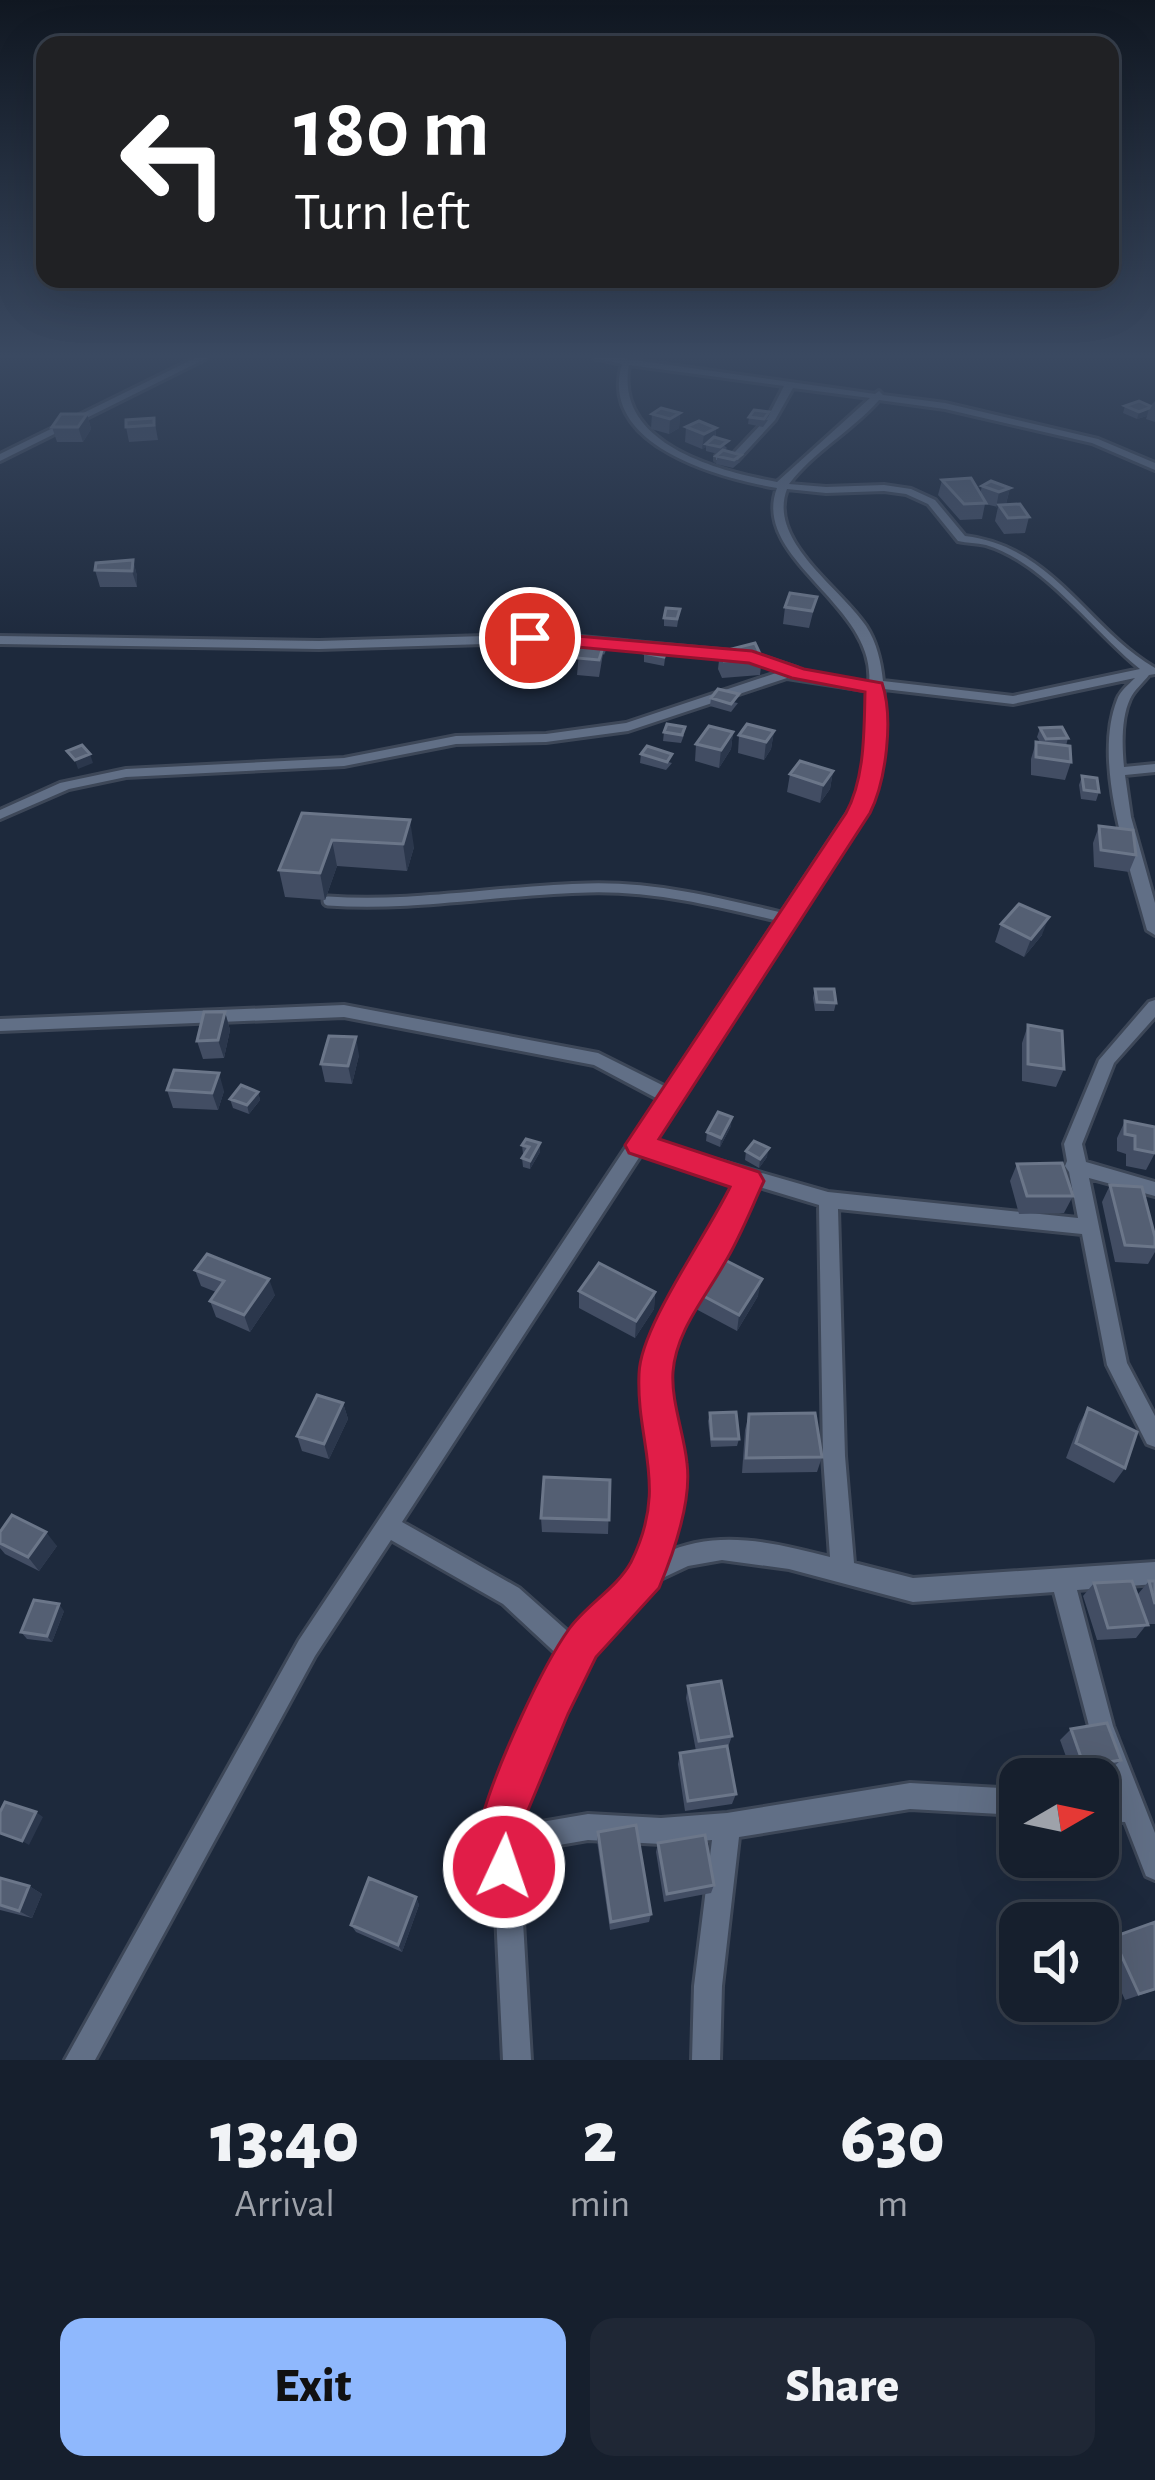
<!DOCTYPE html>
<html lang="en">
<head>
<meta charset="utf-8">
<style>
	body { margin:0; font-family:"Alegreya Sans",sans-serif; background:#1f2735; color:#f1f3f6; height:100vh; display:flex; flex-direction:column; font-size:45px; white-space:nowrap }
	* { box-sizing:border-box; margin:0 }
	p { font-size:39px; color:#9ea2aa }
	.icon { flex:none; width:66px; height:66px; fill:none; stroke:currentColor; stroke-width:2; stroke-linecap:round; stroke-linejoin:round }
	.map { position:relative; height:2060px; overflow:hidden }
	.panel { display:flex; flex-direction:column; background:#161f2d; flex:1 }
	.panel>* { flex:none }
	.banner { position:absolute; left:36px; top:36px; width:1083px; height:252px; border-radius:24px; box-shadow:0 12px 48px #0002,0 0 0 3px #353d49; background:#202124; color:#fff; overflow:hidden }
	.needle { width:78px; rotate:81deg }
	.controls { position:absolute; left:999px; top:1758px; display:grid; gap:24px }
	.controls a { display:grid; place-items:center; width:120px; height:120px; border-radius:24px; background:#161f2d; box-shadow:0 12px 48px #0002,0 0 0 3px #353d49; font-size:60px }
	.pin { position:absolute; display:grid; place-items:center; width:102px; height:102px; color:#fff; margin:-51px; border:6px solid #fff; border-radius:50%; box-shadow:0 3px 12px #0007 }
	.me { position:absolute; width:132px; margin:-66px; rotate:3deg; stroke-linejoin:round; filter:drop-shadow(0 0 9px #0008) }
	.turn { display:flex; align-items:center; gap:42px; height:252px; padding:0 60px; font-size:54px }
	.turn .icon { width:156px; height:156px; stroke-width:2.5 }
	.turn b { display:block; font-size:84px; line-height:102px }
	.eta { display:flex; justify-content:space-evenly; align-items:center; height:204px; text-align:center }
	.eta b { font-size:72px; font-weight:800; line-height:84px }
	.action { display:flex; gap:24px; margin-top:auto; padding:24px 60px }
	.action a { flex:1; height:138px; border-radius:24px; background:#8fb8fd; color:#111; font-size:48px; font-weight:800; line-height:138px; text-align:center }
	.action a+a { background:#1f2735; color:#f1f3f6 }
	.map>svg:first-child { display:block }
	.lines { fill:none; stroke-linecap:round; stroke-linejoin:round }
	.lane-casing { stroke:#3d4758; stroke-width:15 }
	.street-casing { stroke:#3d4758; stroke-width:6 }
	.lane { stroke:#616f86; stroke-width:9 }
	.street { fill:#616f86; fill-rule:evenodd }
	.wall { fill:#424d63 }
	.shaded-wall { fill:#2b374c }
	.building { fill:#545f73; stroke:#6b7689; stroke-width:3 }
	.route { fill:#e11d48; stroke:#92132f; stroke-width:3 }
</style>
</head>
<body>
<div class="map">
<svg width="1155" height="2060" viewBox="0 0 1155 2060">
	<rect width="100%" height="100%" fill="#1d293c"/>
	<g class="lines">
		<!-- lane casing -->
		<g class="lane-casing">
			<path id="lane" d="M328,901C416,907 500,890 588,888C656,886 723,903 789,919"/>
		</g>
		<!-- street casing -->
		<g class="street-casing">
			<path id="street" d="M195,358H207L0,461V454Z
				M594,358H620L875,394L879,391L883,395L945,403L1098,439L1155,463V470L1092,443L945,409L879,400C852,431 814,451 789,484L826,487L884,485L911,489L935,500L965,536C1054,547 1086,627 1155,668V674L1149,675C1143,683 1134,690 1130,699C1121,718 1122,747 1124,767L1155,764V772L1125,775L1131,817L1155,903V935L1147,930C1130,866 1092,764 1117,700C1120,691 1128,685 1135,678L1013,704L884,689L875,793L650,1141L828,1192L1078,1218L1069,1172L1065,1166L1067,1161L1064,1144L1099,1060L1149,1002L1155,1000V1017L1114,1063L1082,1144L1086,1162L1155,1182V1196L1089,1178L1127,1363L1155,1416V1447L1147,1444L1107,1365L1082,1234L838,1209L845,1456L854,1563L913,1578L1155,1562V1584L1077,1590L1113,1726L1155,1833V1880L1146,1876L1125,1822L1098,1821V1795L1115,1796L1089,1726L1054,1592L913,1602L789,1569L722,1560L688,1566L654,1582L590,1651L517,1816L518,1826L588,1814L661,1818L727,1813L910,1783L1020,1789V1815L910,1809L739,1837L722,1986L720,2060H692L694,1986L712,1840L661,1844L588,1840L519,1852L531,2060H503L493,1851L489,1842L492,1835L491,1815L562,1659L503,1604L391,1540L315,1656L95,2060H65L299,1640L658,1099L594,1065L344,1017L0,1031V1019L344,1005L598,1053L666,1087L861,793L871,691L787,678L628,731L546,742L456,744L344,766L126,777L69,789L0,819V810L60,783L126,769L344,758L456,736L546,734L626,723L782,671L750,660L549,642L319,649L0,644V636L319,641L549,634L752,653L797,668L798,672L869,683C877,605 750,559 777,488C720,478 598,446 622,364ZM629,365L784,386L768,417L732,455L716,456V460H738L775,420L793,388L870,398L777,482C718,471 614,444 629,365ZM787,489L826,493L884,491L906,494L928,504L958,541C967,543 977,543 986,545C1044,562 1094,632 1140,669L1013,696L883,681C881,662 877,643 866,626C841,588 767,541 787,489ZM642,1153L740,1181L708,1245L660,1323L649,1356L646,1374L656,1441L658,1493L636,1567L573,1636L519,1588L402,1522ZM756,1186L819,1205L823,1456L830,1557C775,1543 717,1528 663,1554L680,1493L678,1441L666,1374L669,1356L676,1332L722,1257Z"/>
		</g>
		<!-- lane -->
		<use href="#lane" class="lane"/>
		<!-- street -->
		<use href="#street" class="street"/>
	</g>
	<!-- wall -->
	<path class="wall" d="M1155,401V422L1146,419L1147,416L1137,419L1123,413L1125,406H1150Z
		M680,413L679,428L669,434L651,429L652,414Z
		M87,414L91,429L83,442H57L52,427Z
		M749,417L768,420L763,427L748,424Z
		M154,418L158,440L129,442L126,427Z
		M686,427L716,428V438L727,448L724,451L740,462L733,468L716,464L718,454L706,451V447L702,449L685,442Z
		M942,480L980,494L982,486L1010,488L1006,504L1029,517L1025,533L1004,534L995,521L998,507L985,504L982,519L960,520L938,495Z
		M133,560L137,576V587H100L95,570Z
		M817,597L809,628L783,624L785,607Z
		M680,609L677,627L664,626V618Z
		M607,640V648L604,655L603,654L599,677L577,675L579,652L576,651V643Z
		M644,647L666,651L664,666L644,662Z
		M720,652L762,658L760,675L722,678L718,669Z
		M711,698L738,703L731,712L710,706Z
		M1040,728L1068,738L1066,746L1071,762L1065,780L1031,775V759L1036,742H1040L1037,737Z
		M774,731L771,749L764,760L738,753L739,735Z
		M664,732L684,735L681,743L663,741Z
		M733,732L731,749L719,768L695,761L696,744Z
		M641,754L672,763L666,770L640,763Z
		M833,771L830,789L820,803L787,792L790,774Z
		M1082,776L1099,792L1096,801L1081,799L1079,785Z
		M302,813L414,847L407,871L337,866L325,900L285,897L279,870Z
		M1099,826L1136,855L1129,872L1094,867L1093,843Z
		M1001,924L1042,935L1024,957L995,942Z
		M815,989L836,1003L834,1011H815L813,998Z
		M225,1012L230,1030L224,1058L203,1059L197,1041Z
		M1028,1025L1064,1069L1056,1087L1022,1081V1043Z
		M359,1055L352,1084L325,1082L321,1064Z
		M167,1090L224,1091L218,1110L173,1108Z
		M258,1092L260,1100L249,1114L233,1108L230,1099Z
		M1125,1121L1155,1153L1146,1170L1126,1166V1154L1117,1151V1138Z
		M731,1126L720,1147L706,1141L707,1132Z
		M540,1143V1152L530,1169L523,1167L522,1158L525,1154H523L522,1145Z
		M746,1151L767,1157L759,1168L745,1160Z
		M1017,1164L1073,1196L1064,1213L1019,1214L1010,1181Z
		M1110,1185L1155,1237V1252L1148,1264L1115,1262L1102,1202Z
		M195,1270L275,1295L250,1332L216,1317L210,1301L216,1292L201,1286Z
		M579,1291L655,1292L654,1309L635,1338L579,1308Z
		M696,1292L758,1296L737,1331L694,1308Z
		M343,1403L348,1419L329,1459L302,1451L297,1436Z
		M1088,1408L1125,1468L1114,1483L1066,1458L1079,1424Z
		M710,1413L739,1439L737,1446L711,1447L708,1421Z
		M749,1414L822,1457L817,1472L742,1473L745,1430Z
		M610,1480L608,1534L542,1532L541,1518Z
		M0,1532L57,1546L39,1571L5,1554L0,1548Z
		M1149,1581H1155V1624H1147L1136,1638L1097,1640L1083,1596L1094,1583L1138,1594Z
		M64,1611L52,1642L27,1639L21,1632Z
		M688,1686L732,1736L728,1747L736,1794L732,1804L685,1811L678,1764L680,1753L696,1751L686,1698Z
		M1071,1729L1121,1760L1109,1771L1073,1776L1060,1740Z
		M598,1832L651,1914L649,1922L610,1930L597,1841Z
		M658,1843L714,1885L711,1893L664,1902L656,1852Z
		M0,1878L29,1886L42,1894L32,1918L0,1910Z
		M416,1897L419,1905L402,1952L356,1932L351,1925Z
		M1113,1937L1155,1990L1125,2000L1100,1944Z"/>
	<!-- shaded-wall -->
	<path class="shaded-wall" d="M1149,408L1147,416L1137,419L1139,412Z
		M680,413L679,428L669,434L670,419Z
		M87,414L91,429L83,442L78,427Z
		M716,428L715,443L706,444V447L702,449L704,434Z
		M1010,488L1006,504L996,508L999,492Z
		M133,560L137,576V587L132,571Z
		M774,731L771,749L764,760L766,742Z
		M733,732L731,749L719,768L721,750Z
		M90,754L93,763L78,769L75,760Z
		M833,771L830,789L820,803L823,785Z
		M410,820L414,847L407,871L403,844Z
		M332,840L337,866L325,900L320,873Z
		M1049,917L1042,935L1024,957L1031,939Z
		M225,1012L230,1030L224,1058L218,1040Z
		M356,1037L359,1055L352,1084L348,1066Z
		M219,1073L224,1091L218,1110L212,1093Z
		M258,1092L260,1100L249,1114L247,1105Z
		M732,1117L731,1126L720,1147L721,1138Z
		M540,1143V1152L530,1169V1161Z
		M769,1148L767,1157L759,1168L760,1159Z
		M269,1279L275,1295L250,1332L244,1315Z
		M762,1279L758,1296L737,1331L739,1315Z
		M655,1292L654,1309L635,1338L636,1321Z
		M343,1403L348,1419L329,1459L324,1444Z
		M46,1532L57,1546L39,1571L28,1557Z
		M59,1604L64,1611L52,1642L47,1636Z
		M36,1812L43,1817L29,1845L22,1841Z
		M29,1886L42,1894L32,1918L19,1911Z
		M416,1897L419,1905L402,1952L398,1945Z"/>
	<!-- building -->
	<path class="building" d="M1139,401L1150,406L1149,408L1139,412L1125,406Z
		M661,408L680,413L670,419L652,414Z
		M754,410L769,412L764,419L749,417Z
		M61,414H87L78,427H52Z
		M154,418V425L126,427V420Z
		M699,421L716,428L704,434L686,427Z
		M714,437L728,441L720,447L706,444Z
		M723,450L741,455L734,460L716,456Z
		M971,478L986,503L964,504L942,480Z
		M991,481L1010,488L999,492L982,486Z
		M1020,504L1029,517L1008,518L999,505Z
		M133,560L132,571L95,570L96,563Z
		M790,593L817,597L812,611L785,607Z
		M666,608L680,609L677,619L664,618Z
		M578,636L607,640L605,646L576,643Z
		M755,643L762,658L724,661L720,652Z
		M580,645L603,647L599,660L577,658Z
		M644,647L666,651L664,657L644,653Z
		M718,689L739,694L731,704L711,698Z
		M667,724L685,727L682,735L664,732Z
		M747,724L774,731L766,742L739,735Z
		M709,726L733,732L721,750L696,744Z
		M1062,727L1068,738L1046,739L1040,728Z
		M1036,742L1070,746L1071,762L1036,757Z
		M82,745L90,754L75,760L67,751Z
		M647,746L672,754L667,762L641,754Z
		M800,761L833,771L823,785L790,774Z
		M1082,776L1097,778L1099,792L1084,790Z
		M302,813L410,820L403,844L332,840L320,873L279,870Z
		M1099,826L1133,830L1136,855L1101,850Z
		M1019,904L1049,917L1031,939L1001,924Z
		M815,989H834L836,1003L817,1002Z
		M204,1012H225L218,1040L197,1041Z
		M1028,1025L1062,1031L1064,1069L1028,1064Z
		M329,1036L356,1037L348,1066L321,1064Z
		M174,1070L219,1073L212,1093L167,1090Z
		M241,1085L258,1092L247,1105L230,1099Z
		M718,1112L732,1117L721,1138L707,1132Z
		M1125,1121L1155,1127V1153L1135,1149V1136L1125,1134Z
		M526,1139L540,1143L530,1161L522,1158L529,1147L522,1145Z
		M754,1141L769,1148L760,1159L746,1151Z
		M1062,1163L1073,1196H1027L1017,1164Z
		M1110,1185L1142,1187L1155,1237V1247L1125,1245Z
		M207,1254L269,1279L244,1315L210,1301L224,1281L195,1270Z
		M719,1257L762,1279L739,1315L696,1292Z
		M599,1263L655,1292L636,1321L579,1291Z
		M317,1395L343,1403L324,1444L297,1436Z
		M1088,1408L1137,1432L1125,1468L1076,1443Z
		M736,1412L739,1439H712L710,1413Z
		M815,1413L822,1457L746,1458L749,1414Z
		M544,1477L610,1480L609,1520L541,1518Z
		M12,1515L46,1532L28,1557L0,1543V1532Z
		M1132,1581L1148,1625L1108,1628L1094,1583Z
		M1149,1581H1155V1604Z
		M34,1600L59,1604L47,1636L21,1632Z
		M721,1681L732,1736L699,1741L688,1686Z
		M1107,1723L1121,1760L1084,1766L1071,1729Z
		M727,1746L736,1794L688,1801L680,1753Z
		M5,1802L36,1812L22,1841L0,1833V1812Z
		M636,1825L651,1914L611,1922L598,1832Z
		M705,1835L714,1885L667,1894L658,1843Z
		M0,1878L29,1886L19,1911L0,1905Z
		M369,1878L416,1897L398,1945L351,1925Z
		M1155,1922V1989L1139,1994L1113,1937Z"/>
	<!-- sky -->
	<linearGradient id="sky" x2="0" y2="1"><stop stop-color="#101721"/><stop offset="0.55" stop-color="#3a4961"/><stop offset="1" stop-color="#3a4961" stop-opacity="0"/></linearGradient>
	<rect width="1155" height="647" fill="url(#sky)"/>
	<!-- route -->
	<path class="route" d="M530,632L752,651L804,669L882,683C894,718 886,781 870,813L659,1139L759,1172L764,1181C751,1209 740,1238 724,1264C705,1298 676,1331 673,1372C671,1401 684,1433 687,1463C692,1502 674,1552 659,1588L596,1657L568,1714L526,1815V1867L519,1882L504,1889L489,1882C480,1863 478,1832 484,1811C498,1764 541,1668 569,1629C586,1605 617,1588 631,1562C669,1486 636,1444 639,1374C640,1327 707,1235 730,1187L629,1153L625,1145L846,813C865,778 864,731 865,692L792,678L749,663L523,642V634Z"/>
</svg>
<div class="controls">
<a><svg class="needle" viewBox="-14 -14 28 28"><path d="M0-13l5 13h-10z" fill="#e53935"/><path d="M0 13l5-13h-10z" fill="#9ea2aa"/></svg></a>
<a><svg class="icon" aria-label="sound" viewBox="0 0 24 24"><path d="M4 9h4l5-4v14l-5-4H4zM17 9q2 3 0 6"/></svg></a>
</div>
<div class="pin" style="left:530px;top:638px;background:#d93025"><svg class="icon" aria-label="arrive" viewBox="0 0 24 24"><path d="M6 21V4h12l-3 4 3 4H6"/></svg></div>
<svg class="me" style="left:504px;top:1867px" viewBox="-20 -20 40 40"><circle r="17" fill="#e11d48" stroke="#fff" stroke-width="3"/><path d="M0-11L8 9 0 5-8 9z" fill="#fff"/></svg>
<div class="banner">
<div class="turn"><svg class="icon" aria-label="left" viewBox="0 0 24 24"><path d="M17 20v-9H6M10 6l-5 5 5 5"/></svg><div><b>180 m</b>Turn left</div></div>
</div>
</div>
<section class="panel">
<div class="eta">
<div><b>13:40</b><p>Arrival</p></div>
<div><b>2</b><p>min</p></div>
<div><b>630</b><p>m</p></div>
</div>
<div class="action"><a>Exit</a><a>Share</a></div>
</section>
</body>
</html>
